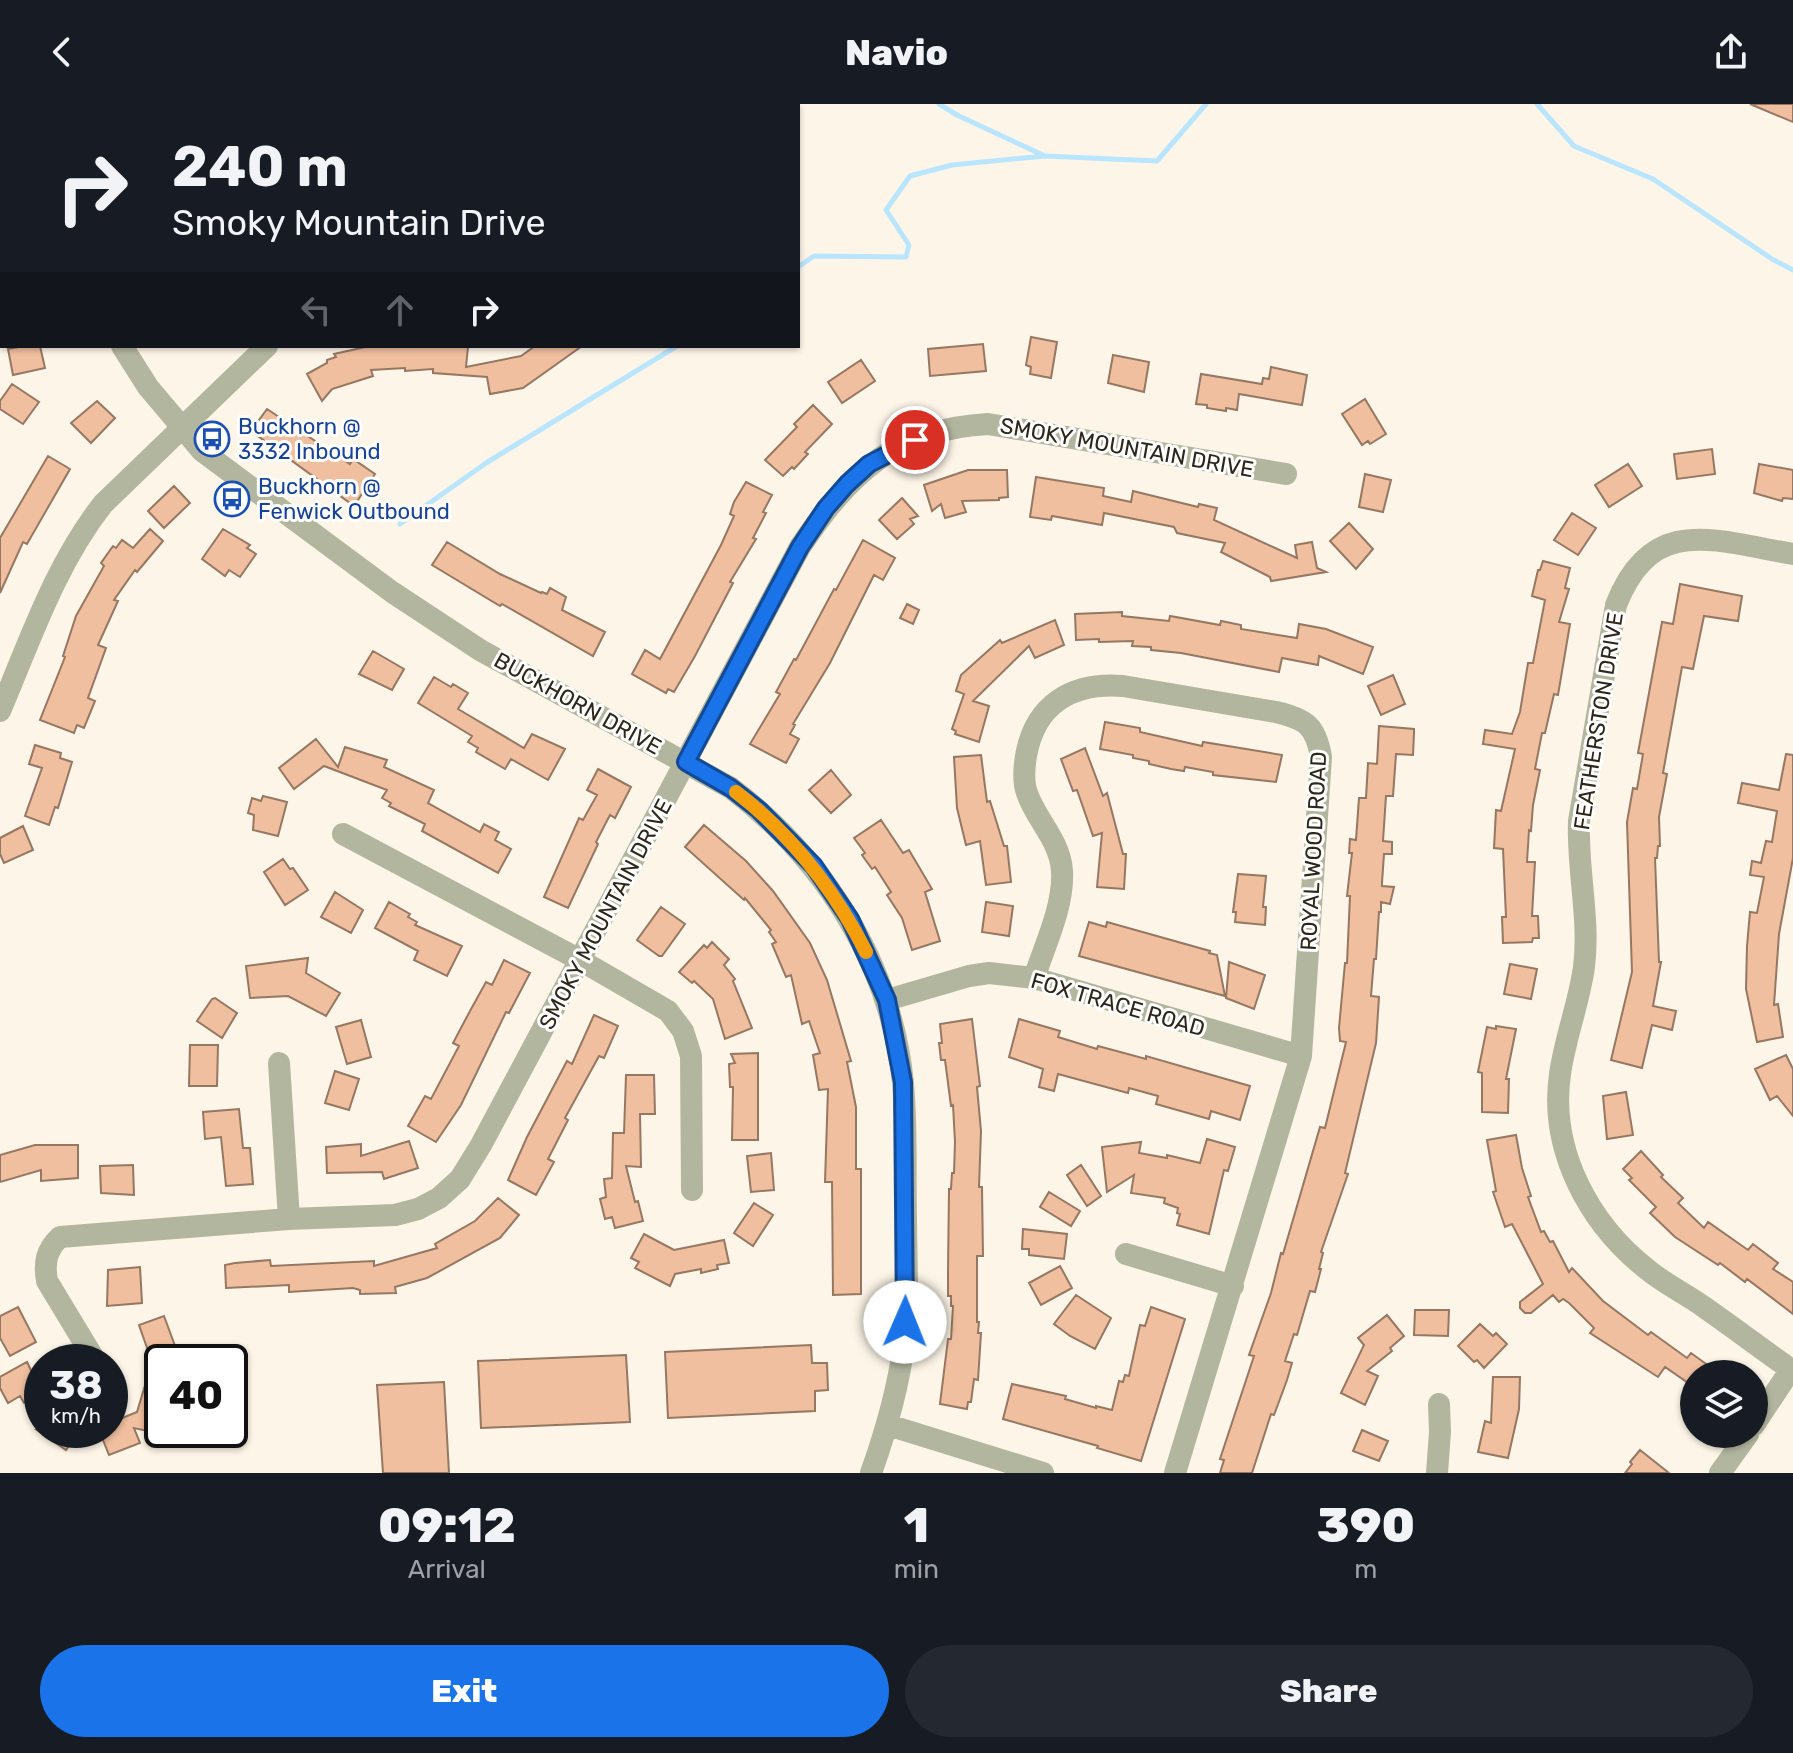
<!DOCTYPE html>
<html lang="en">
<head>
<meta charset="utf-8">
<style>
	body { margin:0; font-family:Rubik,sans-serif; background:#242831; color:#f1f3f6; height:100vh; display:flex; flex-direction:column; font-size:30px; white-space:nowrap }
	* { box-sizing:border-box; margin:0 }
	p { font-size:26px; color:#9ea1a6 }
	.icon { flex:none; width:44px; height:44px; fill:none; stroke:currentColor; stroke-width:2; stroke-linecap:round; stroke-linejoin:round }
	.map { position:relative; height:1369px; overflow:hidden }
	.details { display:flex; flex-direction:column; background:#171b24; flex:1 }
	.details>* { flex:none }
	.banner { position:absolute; left:0px; top:0px; width:800px; height:244px; box-shadow:0 2px 6px #0004; background:#171b24; color:#f1f3f6; overflow:hidden }
	.buttons { position:absolute; left:1680px; top:1256px; display:grid; gap:16px }
	.buttons a { display:grid; place-items:center; width:88px; height:88px; border-radius:50%; background:#171b24; box-shadow:0 2px 6px #0004; font-size:40px }
	.speed { position:absolute; left:24px; top:1240px; display:flex; gap:16px; font-size:40px; font-weight:700; text-align:center }
	.speed>* { display:grid; place-content:center; width:104px; height:104px; border-radius:50%; background:#171b24; box-shadow:0 2px 6px #0004; line-height:1 }
	.speed small { font-size:20px; font-weight:400 }
	.speed .limit { border:4px solid #111; border-radius:12px; background:#fff; color:#111 }
	.pin { position:absolute; display:grid; place-items:center; width:68px; height:68px; color:#fff; margin:-34px; border:4px solid #fff; border-radius:50%; box-shadow:0 2px 8px #0007 }
	.me { position:absolute; width:88px; margin:-44px; rotate:1deg; stroke-linejoin:round; filter:drop-shadow(0 0 6px #0008) }
	.turn { display:flex; align-items:center; gap:28px; height:168px; padding:0 40px; font-size:36px }
	.turn .icon { width:104px; height:104px; stroke-width:2.5 }
	.turn b { display:block; font-size:56px; line-height:68px }
	.lanes { display:flex; align-items:center; height:76px; padding:0 40px; background:#0003; justify-content:center; gap:40px; direction:ltr }
	.lanes .off { opacity:.35 }
	.eta { display:flex; justify-content:space-evenly; align-items:center; height:136px; text-align:center }
	.eta b { font-size:48px; font-weight:800; line-height:56px }
	.action { display:flex; gap:16px; margin-top:auto; padding:16px 40px }
	.action a { flex:1; height:92px; border-radius:48px; background:#1a73e8; color:#fff; font-size:32px; font-weight:800; line-height:92px; text-align:center }
	.action a+a { background:#242831; color:#f1f3f6 }
	header { display:flex; justify-content:space-between; align-items:center; height:104px; padding:0 40px; background:#171b24; font-size:36px; font-weight:800 }
	.map>svg:first-child { display:block }
	.green { fill:#c1dcc2 }
	.lines { fill:none; stroke-linecap:round; stroke-linejoin:round }
	.stream { stroke:#bae5fe; stroke-width:5 }
	.building { fill:#f0bf9f; stroke:#967762; stroke-width:2 }
	.minor { stroke:#b3b69f; stroke-width:22 }
	.route-casing { stroke:#114b97; stroke-width:20 }
	.route { stroke:#1a73e8; stroke-width:14 }
	.slow { stroke:#f59e0b; stroke-width:14 }
	.labels { text-anchor:middle; stroke-width:6; stroke-linejoin:round; paint-order:stroke }
	.transit-label { font-size:22px; fill:#164399; stroke:#fff; text-anchor:start }
	.street-label { font-size:22px; fill:#2d2619; stroke:#fff }
</style>
</head>
<body>
<header><svg class="icon" aria-label="back" viewBox="0 0 24 24"><path d="M15 5l-7 7 7 7"/></svg>Navio<svg class="icon" aria-label="share" viewBox="0 0 24 24"><path d="M12 15V3M7 8l5-5 5 5M5 13v7h14v-7"/></svg></header>
<div class="map">
<svg width="1793" height="1369" viewBox="0 0 1793 1369">
	<rect width="100%" height="100%" fill="#fdf5e7"/>
	<!-- green -->
	<path class="green" d="M255,0H384L385,2H248Z"/>
	<g class="lines">
		<!-- stream -->
		<path class="stream" d="M939,0L957,11L1045,52L1157,57L1206,0
			M1537,0L1574,42L1653,75L1772,155L1793,166
			M798,163L814,152L906,153L909,141L886,106L910,72L952,61L1045,52
			M400,420L486,359L677,242"/>
	</g>
	<!-- building -->
	<path class="building" d="M1750,0H1793V18Z
		M1031,233L1057,238L1051,274L1030,270L1031,263L1026,261Z
		M983,240L986,267L930,272L928,245Z
		M24,242H40L45,264L13,271L8,245Z
		M370,242L468,243L466,263L521,252L535,242H582L523,284L490,290L487,273L433,269V265L405,267V264L371,266L373,272L332,285L322,297L307,270L327,259V256L336,253L334,250Z
		M1113,251L1149,258L1144,288L1108,279Z
		M861,256L875,277L842,299L828,278Z
		M1271,263L1307,271L1302,301L1239,290L1237,306L1226,304V307L1207,304V301L1196,300L1201,270L1262,280L1263,274L1269,275Z
		M12,280L39,298L23,320L0,305V297Z
		M1365,295L1386,330L1370,340L1368,337L1362,341L1342,310Z
		M97,297L115,314L91,339L71,319Z
		M813,301L832,320L805,348L808,350L794,365L792,363L783,372L765,356L797,323L794,320Z
		M267,305L350,360L353,355L375,370L354,402L251,327Z
		M1712,345L1715,370L1677,375L1674,350Z
		M48,352L70,365L27,440L23,438L0,489V434Z
		M1628,360L1642,382L1609,403L1595,381Z
		M1759,360L1793,366V395L1783,394L1782,397L1754,389Z
		M968,366H1007L1008,393L999,394V396L962,397L966,408L945,414L941,400L932,407L924,381Z
		M1365,370L1391,376L1383,408L1359,403Z
		M1036,373L1104,384L1103,392L1131,398L1133,387L1198,403L1199,400L1217,404L1214,416L1297,454L1295,441L1312,438L1317,464L1326,468L1271,477L1270,473L1221,448L1225,439L1177,429L1174,423L1104,409L1102,421L1052,412L1051,416L1030,413Z
		M746,378L772,391L763,408L766,409L753,434L756,435L730,478L733,479L695,552L674,588L668,585L666,589L632,570L645,546L660,555L721,441L734,412L730,410L734,398Z
		M174,382L190,399L164,424L148,407Z
		M902,394L918,412L910,415L914,420L897,435L879,416Z
		M1572,409L1596,424L1578,451L1554,436Z
		M1349,419L1373,445L1356,465L1330,437Z
		M150,425L163,437L137,468L135,466L114,496L118,497L98,541L106,544L88,594L95,597L84,624L77,621L74,629L40,616L65,553L63,552L76,512L104,462L101,459L113,442L116,444L122,436L133,444Z
		M223,425L250,441L247,444L256,450L240,473L229,466L225,472L202,455Z
		M863,436L895,454L883,476L874,471L830,559L793,620L795,621L790,630L799,635L786,659L750,640L780,590L776,588L794,555L796,556L834,485L836,486Z
		M447,438L500,470L541,489L542,488L547,490L550,484L566,493L562,506L605,528L593,552L502,500L500,502L432,461Z
		M1543,457L1570,464L1565,484L1569,485L1559,518L1570,520L1558,591L1554,590L1545,629H1542L1535,665L1540,666L1533,701L1531,727L1529,726L1527,758H1535L1532,812H1538L1539,834H1533L1532,838L1503,839L1502,813H1506L1503,745L1494,744L1496,706L1501,707L1515,645L1483,640L1485,626L1512,630L1520,608L1528,559H1533L1545,496L1532,492L1538,466H1540Z
		M1680,480L1742,492L1738,517L1704,512L1693,565L1682,563L1663,669L1667,670L1659,713L1660,742H1658L1657,754H1655L1659,858H1661L1653,902L1676,907L1672,926L1652,921L1642,964L1611,956L1632,868L1627,718L1633,684L1637,685L1643,650L1638,649L1662,518L1673,520Z
		M907,500L919,506L913,520L900,514Z
		M1122,508V512L1169,517L1170,512L1220,521L1221,517L1241,521V525L1297,534L1299,520L1326,525L1373,543L1363,570L1319,552L1318,561L1282,554L1279,568L1181,549L1151,546V543L1132,542L1133,537L1099,538V535L1076,536L1075,510Z
		M1055,516L1064,541L1035,554L1029,542L973,597L989,602L979,638L955,630L956,627L952,625L964,590L956,587L961,571L1000,536L1002,539Z
		M373,547L404,565L392,586L359,570Z
		M1393,571L1405,600L1381,611L1368,582Z
		M434,573L451,583L453,580L468,589L458,605L524,644L532,630L565,645L548,676L511,655L505,665L476,648L478,644L468,638L472,632L418,599Z
		M1105,618L1140,624V628L1202,642L1203,638L1282,651L1276,678L1213,671V668L1185,663L1184,667L1171,665L1149,660V657L1133,654V651L1100,645Z
		M1379,622L1414,625V629L1413,651L1396,650L1393,692H1386L1383,737L1392,738V750H1384L1382,779V782L1394,783L1390,800L1381,798V808H1379L1376,855H1374L1371,892L1379,893L1376,939L1345,1069L1348,1070L1321,1148L1323,1149L1319,1165H1321L1315,1188L1310,1187L1297,1231L1294,1230L1285,1257L1292,1259L1287,1276L1274,1311L1271,1310L1252,1369H1220L1224,1356L1220,1355L1254,1252L1249,1251L1271,1189L1281,1149L1283,1150L1320,1023L1325,1024L1346,938L1340,937L1339,924L1345,859H1347L1350,792H1347L1352,749H1349L1350,735L1356,736L1359,694H1366L1368,659L1377,660Z
		M316,635L338,663L345,643L387,656L384,663L434,686L428,699L480,728L484,720L499,728L495,736L511,745L498,769L422,727L425,720L389,702L391,699L382,694L387,686L324,662L294,685L279,664Z
		M35,641L61,649L60,654L72,658L58,704L55,703L49,721L25,712L42,664L29,660Z
		M1085,644L1103,692L1107,689L1123,750H1126L1124,785L1097,783L1102,729L1093,732L1077,686L1073,687L1061,655Z
		M1786,650L1793,651V754L1779,830L1774,901L1778,900L1783,933L1757,938L1746,885L1747,842L1750,808L1757,809L1764,773L1750,771L1752,757L1761,759L1766,737L1772,738L1777,707L1738,699L1742,679L1779,686Z
		M981,651L987,698L990,697L1004,742H1007L1011,778L986,781L980,737L966,741L957,704L954,653Z
		M598,665L631,683L615,714L610,711L596,738L598,740L568,804L544,793L579,714L583,716L597,691L587,686Z
		M831,666L851,691L831,709L809,686Z
		M263,692L287,698L278,732L253,726L254,711L248,709L252,694L261,697Z
		M881,716L903,749L909,746L932,785L925,788L940,837L912,846L902,814L887,791L891,788L875,763L872,765L862,751L865,749L854,734Z
		M704,721L746,757L773,787L810,839L827,876L851,957L847,958L856,1003V1065H861V1190L833,1191L832,1078H825L828,985L819,986L813,951L820,949L809,917L802,920L791,871L786,873L772,840L776,838L769,828L771,826L745,794L744,796L685,743Z
		M23,722L33,746L4,759L0,750V734Z
		M283,755L290,765L293,764L308,786L285,801L264,768Z
		M1238,770L1266,772L1263,803H1266L1265,821L1235,818L1236,808H1233Z
		M335,788L363,806L351,829L321,813Z
		M389,798L410,810L408,813L417,818L415,821L462,842L447,872L414,856L418,847L375,824Z
		M986,798L1013,802L1009,832L982,828Z
		M661,803L685,820L662,852H659L637,836Z
		M1089,818L1106,823L1107,818L1210,847L1209,849L1217,851L1225,892L1079,852Z
		M712,838L729,855L724,861L735,875L733,877L752,924L725,935L713,895L694,877L692,879L679,868L704,841L707,844Z
		M308,854L306,869L340,889L326,912L288,892L250,894L246,862Z
		M504,856L530,869L509,909L506,908L461,1001L436,1038L408,1022L425,992L431,995L459,942L453,939L470,907L486,878L492,881Z
		M1229,858L1265,871L1254,905L1226,894Z
		M1510,860L1537,865L1531,895L1504,890Z
		M215,894L237,909L222,934L197,917L212,895Z
		M594,911L618,922L604,954L599,952L565,1014L568,1016L548,1055L554,1058L536,1091L508,1076L527,1033L567,957L572,960Z
		M972,915L980,982L977,983L981,1027L979,1083H982L983,1152H977V1218H979L978,1229H981L978,1276L974,1275L971,1298H968L967,1305L940,1300L948,1235H951L953,1202H951V1192H948V1168L949,1085H951L952,1069H954L955,1038L953,1001L951,1002L945,956H941L939,939H942L940,920Z
		M1019,915L1060,927L1058,933L1097,945L1098,942L1146,955V952L1250,982L1240,1016L1211,1007L1209,1015L1156,1000L1158,992L1129,984L1128,989L1058,970L1054,987L1039,983L1043,965L1009,953Z
		M361,916L371,953L347,960L336,923Z
		M1496,922L1516,925L1506,975H1509L1508,1009L1482,1008V969L1478,968L1487,923L1496,925Z
		M190,941H218L217,982H189Z
		M758,949V1036H732L733,983H730L729,960L735,959L731,950Z
		M1786,951L1793,965V1012L1777,992L1770,996L1755,965Z
		M335,967L359,975L349,1006L325,999Z
		M626,971H654L655,1010H640L641,1063L626,1062L635,1098L638,1097L643,1117L615,1124L612,1113L605,1115L600,1095L606,1093L604,1075L612,1074L613,1029H624Z
		M1626,988L1633,1031L1607,1035L1603,992Z
		M239,1005L243,1044H250L253,1080L226,1082L221,1033L205,1035L203,1008Z
		M1516,1031L1522,1064L1531,1092L1528,1093L1541,1128L1544,1127L1550,1138L1553,1137L1569,1168L1572,1164L1603,1197L1648,1231L1651,1228L1687,1254L1691,1249L1720,1270H1694V1283L1665,1263L1658,1273L1590,1229L1594,1224L1569,1199L1563,1195L1559,1198L1553,1191L1531,1209H1525L1520,1204V1198L1543,1180L1512,1120L1505,1123L1493,1088L1496,1087L1487,1036Z
		M1207,1035L1235,1043L1228,1067L1224,1066L1209,1130L1177,1121L1180,1110L1177,1109L1178,1104L1164,1099L1165,1094L1131,1089L1134,1071L1107,1088L1102,1043L1141,1038L1139,1049L1167,1054V1051L1200,1059Z
		M409,1037L418,1064L384,1075L382,1068L327,1069L326,1043L361,1040V1052Z
		M35,1041H78V1074L41,1077V1066L0,1078V1051Z
		M1641,1047L1663,1071L1661,1073L1683,1094L1678,1099L1704,1124L1708,1118L1748,1146L1753,1140L1778,1159L1773,1165L1793,1178V1210L1747,1175L1745,1178L1720,1159L1718,1161L1675,1133L1650,1109L1656,1103L1629,1076L1632,1074L1623,1065Z
		M771,1049L774,1086L751,1088L747,1052Z
		M133,1061L134,1091L101,1089L100,1062Z
		M1081,1061L1101,1092L1087,1102L1067,1071Z
		M1049,1088L1080,1107L1071,1122L1040,1103Z
		M498,1094L519,1111L500,1134L427,1174L395,1183L396,1189L360,1190V1186L353,1184L289,1188V1181L226,1184L225,1161L235,1159L270,1156L271,1162L374,1157V1162L437,1144L435,1140L475,1117Z
		M754,1099L773,1111L753,1142L734,1129Z
		M1023,1125L1067,1130L1064,1155L1029,1151V1145H1022Z
		M644,1130L674,1146L724,1136L729,1159L717,1161L718,1165L701,1169V1165L675,1170L670,1182L635,1164L639,1158L631,1154Z
		M1060,1162L1072,1184L1041,1201L1029,1179Z
		M140,1163L142,1199L107,1202L108,1166Z
		M1076,1191L1111,1214L1095,1245L1070,1232L1054,1220Z
		M18,1203L36,1238L10,1252L0,1234V1212Z
		M1151,1203L1185,1215L1141,1357L1097,1344L1098,1342L1003,1315L1012,1280L1066,1292L1065,1295L1096,1304V1302L1112,1306L1119,1277L1123,1278L1125,1271L1129,1272L1140,1221L1145,1222Z
		M1415,1206H1449L1448,1232L1414,1231Z
		M1387,1211L1404,1232L1390,1244L1392,1247L1367,1267L1378,1272L1365,1301L1341,1289L1364,1241L1358,1234Z
		M164,1212L181,1258H162V1330L134,1324L140,1339L109,1351L99,1326H114L110,1319L137,1308L152,1258L139,1221Z
		M1480,1220L1493,1232L1496,1229L1507,1240L1484,1264L1477,1256L1474,1258L1458,1242Z
		M811,1241L812,1259H827L828,1286L815,1287V1307L668,1314L665,1248Z
		M626,1251L630,1318L481,1324L478,1257Z
		M27,1258L42,1289L24,1299L20,1292L8,1299L0,1284V1273Z
		M1493,1273H1520L1519,1305L1508,1354L1478,1348L1485,1317L1491,1319Z
		M444,1278L449,1369H383L377,1281Z
		M37,1326H80L66,1346Z
		M1362,1326L1388,1337L1379,1357L1353,1347Z
		M1640,1346L1669,1369H1625L1632,1360L1630,1358Z"/>
	<g class="lines">
		<!-- minor -->
		<path class="minor" d="M43,0V2
			M0,110L2,109
			M122,242L148,283L202,347L392,488L480,546L731,684C825,756 891,860 903,979C907,1024 905,1068 906,1113C906,1155 909,1198 904,1240C898,1285 886,1327 871,1369
			M1793,450C1715,437 1652,409 1616,501L1579,717C1577,765 1590,815 1584,863C1579,899 1565,934 1560,970C1549,1046 1589,1120 1648,1166C1665,1180 1686,1190 1704,1203C1734,1224 1763,1246 1793,1267
			M0,607C30,537 55,461 103,400L267,242
			M343,730L580,856L668,907L683,927L691,952L692,1086
			M1034,874C1045,841 1064,802 1062,767C1060,736 1036,716 1027,689C1023,678 1024,664 1026,652C1035,600 1072,578 1123,582L1276,608C1306,615 1316,622 1321,653L1301,952L1175,1369
			M887,896L969,872L989,869L1034,874L1301,952
			M279,959L289,1115
			M1126,1150L1233,1182
			M96,1258L47,1177C44,1159 46,1146 60,1133L289,1115L395,1111L418,1105L439,1094L460,1075L481,1041L800,443C849,370 895,325 988,320L1286,370
			M888,1321L1043,1369
			M1754,1321L1791,1265
			M1437,1369L1440,1328L1439,1300
			M1720,1369L1748,1330"/>
	</g>
	<g class="lines">
		<!-- route casing -->
		<g class="route-casing">
			<path id="route" d="M905,1218L903,978L887,896L850,815L814,762L759,706L731,684L686,658L800,443L826,404L847,380L869,360L915,336"/>
		</g>
		<!-- route -->
		<use href="#route" class="route"/>
		<!-- slow -->
		<path class="slow" d="M736,688C792,731 834,785 866,848"/>
	</g>
	<!-- icons -->
	<defs>
		<g id="bus-ring" transform="scale(1.8)"><circle r="9.5" fill="#fff" stroke="#1a4fb4" stroke-width="1.5"/><path d="M-5-6H5V4H4V6H2V4H-2V6H-4V4H-5ZM-3.5-4V0h7V-4ZM-3.5 1.2v1.5H-2V1.2ZM2 1.2v1.5H3.5V1.2Z" fill="#1a4fb4"/></g>
	</defs>
	<g fill-rule="evenodd">
		<use href="#bus-ring" x="212" y="335"/>
		<use href="#bus-ring" x="232" y="395"/>
	</g>
	<g class="labels">
		<!-- transit labels -->
		<g class="transit-label">
			<text x="238" y="330">Buckhorn @<tspan x="238" dy="25">3332 Inbound</tspan></text>
			<text x="258" y="390">Buckhorn @<tspan x="258" dy="25">Fenwick Outbound</tspan></text>
		</g>
		<!-- street labels -->
		<g class="street-label">
			<text transform="translate(1127 343) rotate(10)" y="8">SMOKY MOUNTAIN DRIVE</text>
			<text transform="translate(578 599) rotate(29)" y="8">BUCKHORN DRIVE</text>
			<text transform="translate(1598 617) rotate(-81)" y="8">FEATHERSTON DRIVE</text>
			<text transform="translate(1313 747) rotate(-87)" y="8">ROYAL WOOD ROAD</text>
			<text transform="translate(605 810) rotate(-62)" y="8">SMOKY MOUNTAIN DRIVE</text>
			<text transform="translate(1118 900) rotate(16)" y="8">FOX TRACE ROAD</text>
		</g>
	</g>
</svg>
<div class="buttons">
<a><svg class="icon" aria-label="layers" viewBox="0 0 24 24"><path d="M12 4l9 5-9 5-9-5zM3 14l9 5 9-5"/></svg></a>
</div>
<div class="speed"><div>38<small>km/h</small></div><div class="limit">40</div></div>
<div class="pin" style="left:915px;top:336px;background:#d93025"><svg class="icon" aria-label="arrive" viewBox="0 0 24 24"><path d="M6 21V4h12l-3 4 3 4H6"/></svg></div>
<svg class="me" style="left:905px;top:1218px" viewBox="-20 -20 40 40"><circle r="19" fill="#fff"/><path d="M0-13L10 11 0 6-10 11z" fill="#1a73e8"/></svg>
<div class="banner">
<div class="turn"><svg class="icon" aria-label="right" viewBox="0 0 24 24"><path d="M7 20v-9h11M14 6l5 5-5 5"/></svg><div><b>240 m</b>Smoky Mountain Drive</div></div>
<div class="lanes"><svg class="icon off" aria-label="left" viewBox="0 0 24 24"><path d="M17 20v-9H6M10 6l-5 5 5 5"/></svg><svg class="icon off" aria-label="ahead" viewBox="0 0 24 24"><path d="M12 20V5M6 11l6-6 6 6"/></svg><svg class="icon" aria-label="right" viewBox="0 0 24 24"><path d="M7 20v-9h11M14 6l5 5-5 5"/></svg></div>
</div>
</div>
<section class="details">
<div class="eta">
<div><b>09:12</b><p>Arrival</p></div>
<div><b>1</b><p>min</p></div>
<div><b>390</b><p>m</p></div>
</div>
<div class="action"><a>Exit</a><a>Share</a></div>
</section>
</body>
</html>
